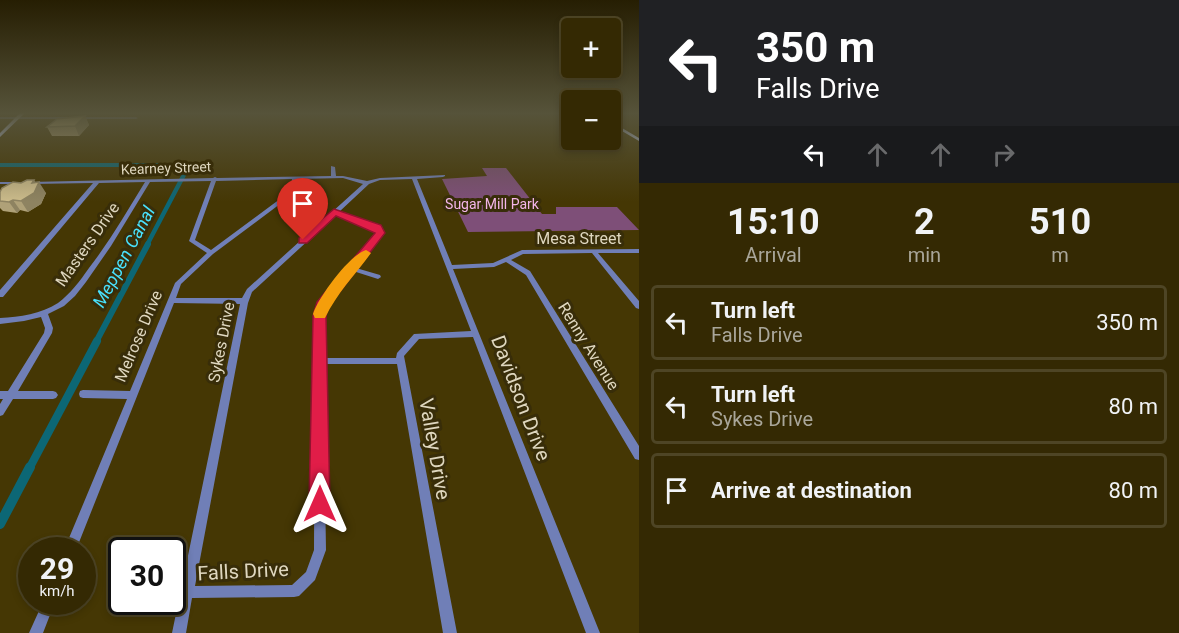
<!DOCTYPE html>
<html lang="en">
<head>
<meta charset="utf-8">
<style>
	body { margin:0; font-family:Roboto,sans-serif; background:#3c310d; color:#f1f3f6; height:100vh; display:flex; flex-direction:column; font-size:22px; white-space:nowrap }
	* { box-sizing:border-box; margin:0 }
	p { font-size:20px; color:#a9a69a }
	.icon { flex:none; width:33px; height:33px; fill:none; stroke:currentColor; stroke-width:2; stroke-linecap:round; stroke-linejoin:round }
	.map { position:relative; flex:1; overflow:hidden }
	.sheet { display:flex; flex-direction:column; background:#342903; width:540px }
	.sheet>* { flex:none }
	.top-card { background:#202124; color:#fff; overflow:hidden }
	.buttons { position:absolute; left:561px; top:18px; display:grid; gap:12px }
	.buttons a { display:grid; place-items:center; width:60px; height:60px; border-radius:6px; background:#342903; box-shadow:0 3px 9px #0003,0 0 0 2px #4e4525; font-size:30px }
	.speed { position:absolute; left:18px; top:537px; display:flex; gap:12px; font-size:30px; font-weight:700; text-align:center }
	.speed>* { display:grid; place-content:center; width:78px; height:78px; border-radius:50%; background:#342903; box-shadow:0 3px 9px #0003,0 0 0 2px #4e4525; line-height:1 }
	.speed small { font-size:15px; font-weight:400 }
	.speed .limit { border:3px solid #111; border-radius:9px; background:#fff; color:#111 }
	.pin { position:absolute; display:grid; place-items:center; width:51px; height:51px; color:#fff; margin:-62px -26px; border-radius:50% 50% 50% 0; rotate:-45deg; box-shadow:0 0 6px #0007 }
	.pin .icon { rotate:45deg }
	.me { position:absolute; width:66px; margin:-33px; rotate:0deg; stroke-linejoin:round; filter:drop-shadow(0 0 4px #0008) }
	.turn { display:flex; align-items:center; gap:21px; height:126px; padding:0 18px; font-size:27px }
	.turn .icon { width:78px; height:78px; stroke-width:2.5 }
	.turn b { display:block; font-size:42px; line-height:51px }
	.lanes { display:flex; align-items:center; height:57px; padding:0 18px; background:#0003; justify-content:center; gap:30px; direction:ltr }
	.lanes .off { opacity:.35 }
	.eta { display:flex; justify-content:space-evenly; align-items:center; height:102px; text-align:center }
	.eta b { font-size:36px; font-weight:700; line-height:42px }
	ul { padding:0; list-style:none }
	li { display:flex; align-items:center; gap:18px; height:75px; margin:0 12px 9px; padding:0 6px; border:3px solid #4e4525; border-radius:6px }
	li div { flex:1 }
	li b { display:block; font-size:22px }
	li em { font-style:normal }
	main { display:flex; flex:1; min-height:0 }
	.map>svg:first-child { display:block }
	.green { fill:#7e4f78 }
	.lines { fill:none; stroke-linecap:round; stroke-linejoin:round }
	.canal-far4 { stroke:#0c6775; stroke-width:4 }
	.canal-far3 { stroke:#0c6775; stroke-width:4.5 }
	.canal-far2 { stroke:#0c6775; stroke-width:6 }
	.canal-far1 { stroke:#0c6775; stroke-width:8 }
	.canal { stroke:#0c6775; stroke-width:10 }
	.minor { fill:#707fb7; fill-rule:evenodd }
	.major { fill:#bdcbf8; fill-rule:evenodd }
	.wall { fill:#afa178 }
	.shaded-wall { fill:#8e8361 }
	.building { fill:#cbbb8b; stroke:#8e8361; stroke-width:1.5 }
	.route { fill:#e11d48; stroke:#92132f; stroke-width:1.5 }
	.slow { fill:#f59e0b }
	.labels { text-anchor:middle; stroke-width:6; stroke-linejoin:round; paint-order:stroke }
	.far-street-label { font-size:14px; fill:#dfd7bf; stroke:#382d09 }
	.far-park-label { font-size:14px; fill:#f4b6ea; stroke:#382d09 }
	.street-label { font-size:16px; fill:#dfd7bf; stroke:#382d09 }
	.water-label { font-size:18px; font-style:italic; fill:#49e1fc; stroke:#382d09 }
	.near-street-label { font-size:20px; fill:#dfd7bf; stroke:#382d09 }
</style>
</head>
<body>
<main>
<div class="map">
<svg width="639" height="633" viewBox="0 0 639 633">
	<rect width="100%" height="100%" fill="#453704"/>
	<!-- green -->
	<path class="green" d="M482,168H506L542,214H556V207H617L639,230L468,232L442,179L487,176Z"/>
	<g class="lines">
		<!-- canal-far4 -->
		<path class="canal-far4" d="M0,165H175L185,166L186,171"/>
		<!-- canal-far3 -->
		<path class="canal-far3" d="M147,245L187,169"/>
		<!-- canal-far2 -->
		<path class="canal-far2" d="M96,342L148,244"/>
		<!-- canal-far1 -->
		<path class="canal-far1" d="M29,469L97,341"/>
		<!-- canal -->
		<path class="canal" d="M0,524L30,467"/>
		<!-- minor -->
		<path class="minor" d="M0,117H136L138,118L136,119H0Z
			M331,166L335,167L336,176H343L367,181L380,178L445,175V176L443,177L417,179L452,265L493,263L522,250L639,249V253H598L639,301V309L636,308L592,253L523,254L511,260L530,271L639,446V460L635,459L526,275L506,262L494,267L453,269L600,633H586L473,337L419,339L404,356L457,633H443L397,364H323L326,550L315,580L299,596L294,597L192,598L186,633H172L240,304L174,303L76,550H64L127,399L83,398L80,397L79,394L80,391L83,390L130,391L175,283L207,253L189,241L211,181L150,182L111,246L86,282L75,296L64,306L48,314L53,328L52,333L18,391H53L56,392L58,395L56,398L53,399H13L3,415L0,416V404L3,399H0V391H8L44,333L45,328L41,317L24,321L0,324V318C20,317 41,314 58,303C70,294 80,281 89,268C110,241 127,211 145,182L99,183L3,297H0V290L93,183L31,184H29V182L213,178L215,177L217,178L331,176ZM343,178L363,184L247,289L242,298H176L181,284L213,254L288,198L296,189L297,179ZM292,179L291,189L284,196L211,250L195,240L216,181ZM412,179L471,331L414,334L397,353L396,358H323V316L325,307L353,271L378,279L381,277L380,275L356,268L383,233L380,228L339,212L369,184L380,180ZM336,215L375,229L377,233L319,304L315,316L314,550L306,572L292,585L195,586L248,303L252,292Z
			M0,182H19L21,183L19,184H0Z
			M43,602H55L43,633H29Z"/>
		<!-- major -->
		<path class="major" d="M20,113H25L0,137V133Z
			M610,121L639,138V141L610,124Z"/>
	</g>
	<!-- wall -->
	<path class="wall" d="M85,116L89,125L79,136H52L47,127Z
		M21,183L46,193L41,204L28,212L20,210L17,213L3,211L0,208V192Z"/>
	<!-- shaded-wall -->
	<path class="shaded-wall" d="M85,116L89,125L79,136L75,126Z
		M34,180L38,185L39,182L46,193L41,204L28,212L21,201Z
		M13,200L20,210L17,213L9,202Z"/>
	<!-- building -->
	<path class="building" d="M85,116L75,126L47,127L57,119Z
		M27,180H34L32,183L39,182L34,193L21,201L13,200L9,202L0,201V192L2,188L13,182L21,183Z"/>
	<!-- sky -->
	<linearGradient id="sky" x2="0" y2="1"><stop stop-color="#261e02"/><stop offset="0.56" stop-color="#56533a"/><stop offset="1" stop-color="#56533a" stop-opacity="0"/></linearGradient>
	<rect width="639" height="202" fill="url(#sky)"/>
	<!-- route -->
	<path class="route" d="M334,209L381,225L385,233L328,307L326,316L330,504L327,511L320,514L312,511L309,504L313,316L317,302L375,233L336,216L307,243H299V238Z"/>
	<!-- slow -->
	<path class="slow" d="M366,250L371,253C355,275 337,293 325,318H315L313,314C318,298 349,255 366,250Z"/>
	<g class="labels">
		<!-- far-street labels -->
		<g class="far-street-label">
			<text transform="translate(166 168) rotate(-2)" y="5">Kearney Street</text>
		</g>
		<!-- far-park labels -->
		<g class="far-park-label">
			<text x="492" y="209">Sugar Mill Park</text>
		</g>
		<!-- street labels -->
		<g class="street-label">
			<text x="579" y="244">Mesa Street</text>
			<text transform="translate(87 244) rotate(-55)" y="6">Masters Drive</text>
			<text transform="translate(138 336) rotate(-67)" y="6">Melrose Drive</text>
			<text transform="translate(221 342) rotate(-79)" y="6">Sykes Drive</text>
			<text transform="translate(589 346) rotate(58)" y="6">Renny Avenue</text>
		</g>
		<!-- water labels -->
		<g class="water-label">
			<text transform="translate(124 257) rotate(-62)" y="6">Meppen Canal</text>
		</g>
		<!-- near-street labels -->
		<g class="near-street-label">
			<text transform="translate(521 398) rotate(69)" y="7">Davidson Drive</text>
			<text transform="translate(435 449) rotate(80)" y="7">Valley Drive</text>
			<text transform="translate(243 571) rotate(-3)" y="7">Falls Drive</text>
		</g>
	</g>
</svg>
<div class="buttons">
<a>+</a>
<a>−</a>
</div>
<div class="speed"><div>29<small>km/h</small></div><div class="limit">30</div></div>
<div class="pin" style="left:303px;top:240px;background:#d93025"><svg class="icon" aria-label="arrive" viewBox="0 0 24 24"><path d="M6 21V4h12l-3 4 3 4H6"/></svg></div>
<svg class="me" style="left:320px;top:504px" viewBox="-20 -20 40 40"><path d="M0-17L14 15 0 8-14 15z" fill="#e11d48" stroke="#fff" stroke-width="4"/></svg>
</div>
<section class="sheet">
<div class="top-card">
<div class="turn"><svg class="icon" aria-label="left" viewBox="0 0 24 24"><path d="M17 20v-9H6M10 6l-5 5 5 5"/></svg><div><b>350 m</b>Falls Drive</div></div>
<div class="lanes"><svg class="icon" aria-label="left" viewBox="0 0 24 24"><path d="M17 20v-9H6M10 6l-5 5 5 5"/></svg><svg class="icon off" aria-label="ahead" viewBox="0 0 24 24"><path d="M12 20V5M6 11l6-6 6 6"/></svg><svg class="icon off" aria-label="ahead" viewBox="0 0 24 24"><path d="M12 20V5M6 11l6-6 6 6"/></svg><svg class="icon off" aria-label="right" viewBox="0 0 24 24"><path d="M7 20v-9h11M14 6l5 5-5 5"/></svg></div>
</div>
<div class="eta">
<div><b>15:10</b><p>Arrival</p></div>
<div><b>2</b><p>min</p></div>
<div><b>510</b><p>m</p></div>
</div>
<ul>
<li><svg class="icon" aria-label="left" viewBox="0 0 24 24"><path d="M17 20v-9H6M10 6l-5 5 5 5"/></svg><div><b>Turn left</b><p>Falls Drive</p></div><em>350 m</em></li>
<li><svg class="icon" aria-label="left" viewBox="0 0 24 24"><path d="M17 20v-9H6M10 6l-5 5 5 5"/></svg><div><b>Turn left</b><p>Sykes Drive</p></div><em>80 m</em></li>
<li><svg class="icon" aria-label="arrive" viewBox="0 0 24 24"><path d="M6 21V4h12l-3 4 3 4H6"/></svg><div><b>Arrive at destination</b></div><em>80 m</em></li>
</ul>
</section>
</main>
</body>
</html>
